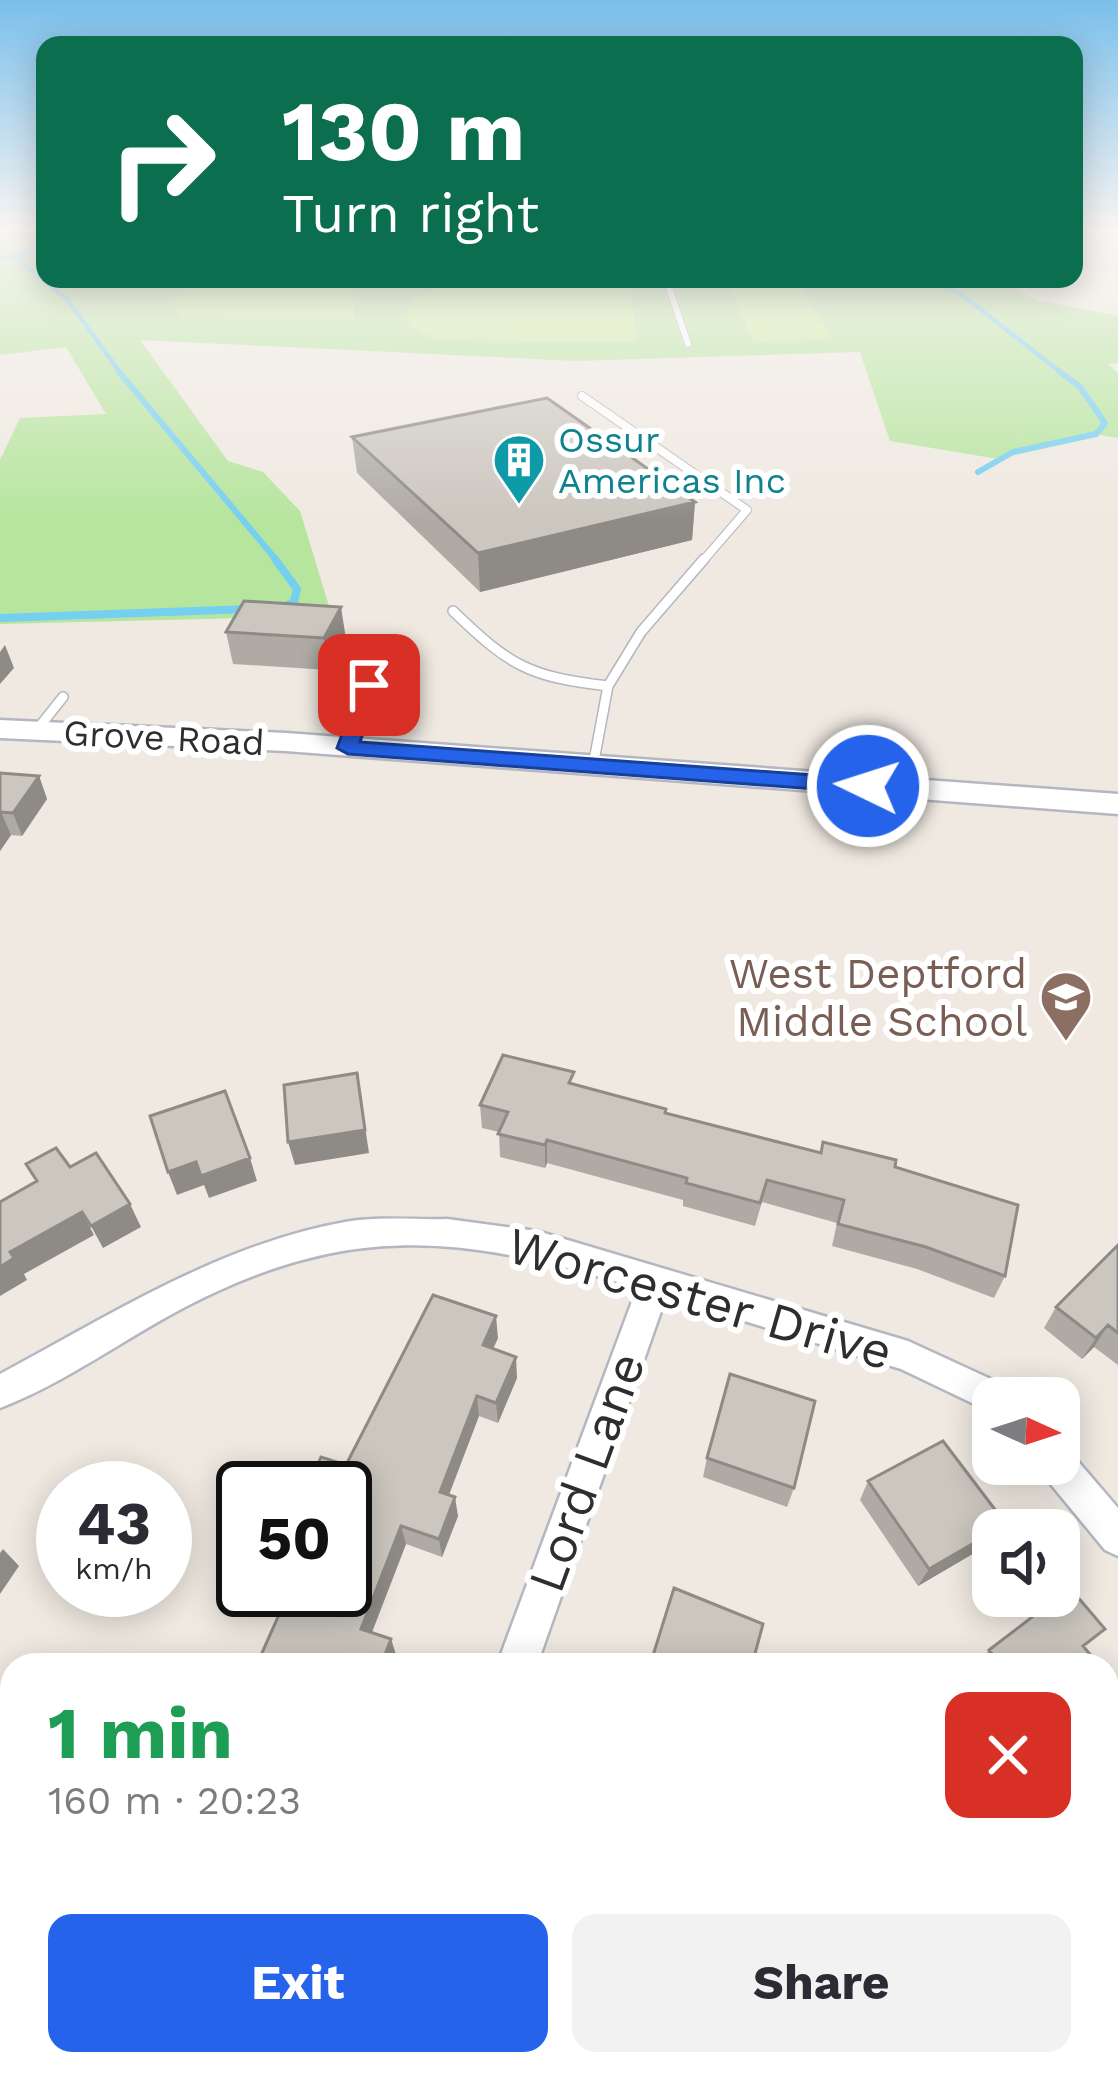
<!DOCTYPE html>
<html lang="en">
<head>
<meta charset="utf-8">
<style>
	body { margin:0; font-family:"Work Sans",sans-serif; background:#f2f2f3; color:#2b2b33; height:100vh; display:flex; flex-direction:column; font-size:45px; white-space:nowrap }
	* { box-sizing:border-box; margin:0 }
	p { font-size:39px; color:#7c7c81 }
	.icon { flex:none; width:66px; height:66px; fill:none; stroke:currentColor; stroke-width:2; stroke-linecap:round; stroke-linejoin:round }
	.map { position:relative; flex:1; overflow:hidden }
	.drawer { position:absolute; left:0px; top:1653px; width:1119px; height:423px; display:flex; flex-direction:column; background:#fff; border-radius:36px 36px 0 0; box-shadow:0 6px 30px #0003 }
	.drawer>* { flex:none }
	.hud { position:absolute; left:36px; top:36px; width:1047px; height:252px; border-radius:24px; box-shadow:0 6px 30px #0003; background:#0b6e4f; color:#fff; overflow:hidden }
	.needle { width:78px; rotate:93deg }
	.fabs { position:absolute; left:972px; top:1377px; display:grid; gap:24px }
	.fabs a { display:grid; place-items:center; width:108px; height:108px; border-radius:24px; background:#fff; box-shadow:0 6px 30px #0003; font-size:60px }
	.speed { position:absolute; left:36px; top:1461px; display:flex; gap:24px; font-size:60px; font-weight:700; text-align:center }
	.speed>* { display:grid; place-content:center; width:156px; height:156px; border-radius:50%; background:#fff; box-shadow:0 6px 30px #0003; line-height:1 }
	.speed small { font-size:30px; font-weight:400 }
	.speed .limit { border:6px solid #111; border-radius:18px; background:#fff; color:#111 }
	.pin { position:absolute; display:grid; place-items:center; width:102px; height:102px; color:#fff; margin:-51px; border-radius:24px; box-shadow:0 6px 18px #0006 }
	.me { position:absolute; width:132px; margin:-66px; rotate:274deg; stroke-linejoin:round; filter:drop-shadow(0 0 9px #0008) }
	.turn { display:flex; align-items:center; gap:42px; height:252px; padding:0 48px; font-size:54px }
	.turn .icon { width:156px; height:156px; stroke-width:2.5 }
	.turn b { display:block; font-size:84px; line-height:102px }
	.round { display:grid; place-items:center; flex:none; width:126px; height:126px; border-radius:24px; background:#f2f2f3 }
	.headline { display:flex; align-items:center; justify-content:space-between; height:204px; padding:0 48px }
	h1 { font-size:72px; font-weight:700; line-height:90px; color:#1e9e55 }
	.cta { display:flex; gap:24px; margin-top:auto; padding:24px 48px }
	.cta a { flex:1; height:138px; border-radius:24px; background:#2563eb; color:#fff; font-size:48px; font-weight:700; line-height:138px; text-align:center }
	.cta a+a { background:#f2f2f3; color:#2b2b33 }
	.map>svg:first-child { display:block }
	.green { fill:#b6e59e }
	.pitch { fill:#c9ec9a }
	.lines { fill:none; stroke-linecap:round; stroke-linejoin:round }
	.stream-far2 { stroke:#75cff0; stroke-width:4.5 }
	.stream-far1 { stroke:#75cff0; stroke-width:6 }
	.stream { stroke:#75cff0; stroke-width:8 }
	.service-far2-casing { stroke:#b4b7c1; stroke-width:8 }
	.service-far1-casing { stroke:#b4b7c1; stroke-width:10 }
	.service-casing { stroke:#b4b7c1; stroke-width:12 }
	.minor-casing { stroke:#b4b7c1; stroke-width:5 }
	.secondary-casing { stroke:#b4b7c1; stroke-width:5 }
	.service-far2 { stroke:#fff; stroke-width:6 }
	.service-far1 { stroke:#fff; stroke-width:8 }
	.service { stroke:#fff; stroke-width:9 }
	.minor { fill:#fff; fill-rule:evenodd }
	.secondary { fill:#fff; fill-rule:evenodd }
	.wall { fill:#afaba4 }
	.shaded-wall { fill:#8e8b86 }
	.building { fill:#cbc7bf; stroke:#8e8b86; stroke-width:3 }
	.route { fill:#2563eb; stroke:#184099; stroke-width:3 }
	.labels { text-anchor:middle; stroke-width:12; stroke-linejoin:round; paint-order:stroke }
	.far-culture-label { font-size:36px; fill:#0d838f; stroke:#fff; text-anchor:start }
	.far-street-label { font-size:36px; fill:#2e2e2e; stroke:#fff }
	.education-label { font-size:42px; fill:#785e54; stroke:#fff; text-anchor:end }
	.near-street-label { font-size:51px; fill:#2e2e2e; stroke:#fff }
</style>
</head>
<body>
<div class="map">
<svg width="1118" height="2075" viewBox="0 0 1118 2075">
	<rect width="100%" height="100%" fill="#efe9e1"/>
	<!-- green -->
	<path class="green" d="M0,230H45V279H1000L1035,300L1118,316V363L1108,364L1118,373V438L1100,435L998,459L890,441L860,352L575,361L140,340L228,461L263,472L300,511L332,616L0,624V460L20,418L106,414L66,347L0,355Z"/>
	<!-- pitch -->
	<path class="pitch" d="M202,279H353L354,319L181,316L174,307L176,298Z
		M460,279H629L637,342L434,340L411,325L406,315L414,299Z
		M800,283L832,340L753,341L729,284Z"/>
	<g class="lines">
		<!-- stream-far2 -->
		<path class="stream-far2" d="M25,254L19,261L66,298L122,375
			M0,258L25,254L41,245L9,230
			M930,279L961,294L1064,375"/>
		<!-- stream-far1 -->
		<path class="stream-far1" d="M119,372L278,562
			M978,472L1013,452L1096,434L1105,423L1080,387L1060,372"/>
		<!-- stream -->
		<path class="stream" d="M275,559L297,589L294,602L281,608
			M0,618L251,609"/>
		<!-- service-far2 casing -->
		<g class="service-far2-casing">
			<path id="service-far2" d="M1074,242L1118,231
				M666,279L688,344"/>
		</g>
		<!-- service-far1 casing -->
		<g class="service-far1-casing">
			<path id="service-far1" d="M582,396L747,510L702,562"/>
		</g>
		<!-- service casing -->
		<g class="service-casing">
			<path id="service" d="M453,611C510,666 529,677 608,686
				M36,731L63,697
				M348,748L369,685
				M593,766L608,686L641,632L704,559"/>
		</g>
		<!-- minor casing -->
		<g class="minor-casing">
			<path id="minor" d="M447,1219L537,1231L908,1341L1008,1387L1013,1398H993V1413L901,1369L666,1297L537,1665H497L637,1288C464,1235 351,1221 185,1307C124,1339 65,1383 0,1408V1374C110,1315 221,1244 345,1222C378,1216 414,1220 447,1219Z
				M1059,1447L1070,1452L1118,1508V1556L1105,1550L1044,1476L1039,1464H1059Z
				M425,2064H473L474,2075H426Z"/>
		</g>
		<!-- secondary casing -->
		<g class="secondary-casing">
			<path id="secondary" d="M0,720L286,733L1118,794V814L286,751L0,738Z"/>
		</g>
		<!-- service-far2 -->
		<use href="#service-far2" class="service-far2"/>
		<!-- service-far1 -->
		<use href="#service-far1" class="service-far1"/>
		<!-- service -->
		<use href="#service" class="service"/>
		<!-- minor -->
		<use href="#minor" class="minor"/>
		<!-- secondary -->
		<use href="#secondary" class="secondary"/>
	</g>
	<!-- wall -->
	<path class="wall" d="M352,437L695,502L692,540L480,592L357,473Z
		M226,632L346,639L329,670L233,664Z
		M0,773L39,776L47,799L22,836L11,835L0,851Z
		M574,1084L665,1113L821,1153L895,1167L1005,1276L994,1298L917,1269L832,1246L837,1223L762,1202L755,1226L683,1206V1200L547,1163L545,1168L500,1157L499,1132L482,1128L480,1105Z
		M1118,1245V1365L1094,1347L1082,1359L1044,1328L1056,1307Z
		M498,1338L493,1349L517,1378L498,1423L479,1416L449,1495L458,1516L442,1557L406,1544L372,1632L391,1639L396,1655L392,1665H269L262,1653L346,1465Z
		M707,1458L794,1488L787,1507L703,1477Z
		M868,1481L993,1530V1542L918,1586L860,1500Z
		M1084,1648L1099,1665H976L989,1650Z
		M1118,1802V1903L1107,1887V1810Z
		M758,2064H923L918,2075H752Z"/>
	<!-- shaded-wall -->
	<path class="shaded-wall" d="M695,502L692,540L480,592L478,553Z
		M341,607L346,639L329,670L324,638Z
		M5,645L14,668L0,684V652Z
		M39,776L47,799L22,836L13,813Z
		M1,812L11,835L0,851V814Z
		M357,1073L369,1153L295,1165L288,1142Z
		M547,1140V1163L545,1168V1145Z
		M250,1158L257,1181L209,1198L204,1185L177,1195L168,1172L196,1162Z
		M130,1204L141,1227L103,1248L91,1226Z
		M82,1212L94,1235L24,1274L27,1280L0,1296V1267L10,1252Z
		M496,1316L498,1338L485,1366L483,1345Z
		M1108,1325L1094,1347L1082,1359L1096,1338Z
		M516,1357L517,1378L498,1423L496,1403Z
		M477,1396L479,1416L443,1510L440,1492Z
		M455,1497L458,1516L442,1557L439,1539Z
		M401,1526L406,1544L367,1645L361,1629Z
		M993,1532V1542L918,1586L929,1569Z
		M3,1549L19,1566L0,1594V1553Z
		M391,1639L396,1655L392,1665H381Z
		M155,2064H179L162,2070L147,2067Z
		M296,2064H305L307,2075H297Z"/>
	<!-- building -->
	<path class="building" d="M547,398L695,502L478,553L352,437Z
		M244,601L341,607L324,638L226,632Z
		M0,773L39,776L13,813L1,812L0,814Z
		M503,1055L574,1072L569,1083L666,1109L665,1113L821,1153L823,1142L896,1160L895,1167L1018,1205L1005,1276L926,1247L838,1224L844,1200L767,1180L760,1203L686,1183L687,1178L547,1140L545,1145L498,1134L508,1112L480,1105Z
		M357,1073L365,1130L288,1142L284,1085Z
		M225,1091L250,1158L201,1176L196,1162L168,1172L150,1116Z
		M56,1148L70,1167L96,1153L130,1204L91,1226L82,1212L10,1252L14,1258L0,1267V1202L37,1181L26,1164Z
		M1118,1245V1333L1108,1325L1096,1338L1056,1307Z
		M433,1295L496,1316L483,1345L516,1357L496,1403L477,1396L440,1492L455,1497L439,1539L401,1526L361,1629L391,1639L381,1665H296L262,1653L290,1590H345V1488H307L321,1457L346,1465Z
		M730,1374L815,1401L794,1488L707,1458Z
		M943,1441L1006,1524L993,1530V1532L929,1569L868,1481Z
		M674,1588L763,1624L752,1665H650Z
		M1070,1588L1105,1629L1083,1646L1099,1665H1001L989,1650Z
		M1107,1675L1118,1688V1696L1107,1705Z
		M1118,1804V1865L1107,1849V1811Z
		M168,2064H296L297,2075H169Z
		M764,2064H923L918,2075H758Z"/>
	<!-- sky -->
	<linearGradient id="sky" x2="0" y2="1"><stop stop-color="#7abfeb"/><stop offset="0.44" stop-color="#f8f5f2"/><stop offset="1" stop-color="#f8f5f2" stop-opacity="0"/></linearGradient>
	<rect width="1118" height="521" fill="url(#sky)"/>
	<!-- route -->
	<path class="route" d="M362,680L379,685L360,742L868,779L879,786L868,793L348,754L337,748Z"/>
	<!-- icons -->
	<defs>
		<g id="building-pin" transform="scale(2.7)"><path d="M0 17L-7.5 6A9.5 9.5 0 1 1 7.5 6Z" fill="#0f9aa8" stroke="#fff"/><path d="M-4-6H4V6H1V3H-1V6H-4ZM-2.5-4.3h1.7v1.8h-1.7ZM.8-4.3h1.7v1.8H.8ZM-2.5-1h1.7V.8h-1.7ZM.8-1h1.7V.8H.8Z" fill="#fff"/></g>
		<g id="school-pin" transform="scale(2.7)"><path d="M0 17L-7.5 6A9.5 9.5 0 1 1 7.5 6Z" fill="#8d6e63" stroke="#fff"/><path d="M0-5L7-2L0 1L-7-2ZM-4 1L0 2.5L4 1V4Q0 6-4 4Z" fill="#fff"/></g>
	</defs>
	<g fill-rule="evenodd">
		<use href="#building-pin" x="519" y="460"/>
		<use href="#school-pin" x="1066" y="997"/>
	</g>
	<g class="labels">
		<!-- far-culture labels -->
		<g class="far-culture-label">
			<text x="558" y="452">Ossur<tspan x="558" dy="41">Americas Inc</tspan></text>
		</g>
		<!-- far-street labels -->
		<g class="far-street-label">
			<text transform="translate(164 737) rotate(3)" y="13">Grove Road</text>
		</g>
		<!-- education labels -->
		<g class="education-label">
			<text x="1027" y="988">West Deptford<tspan x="1027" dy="48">Middle School</tspan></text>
		</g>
		<!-- near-street labels -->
		<g class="near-street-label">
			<text transform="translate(700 1298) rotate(16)" y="18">Worcester Drive</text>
			<text transform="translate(586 1472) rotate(-70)" y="18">Lord Lane</text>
		</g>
	</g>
</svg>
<div class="fabs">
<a><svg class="needle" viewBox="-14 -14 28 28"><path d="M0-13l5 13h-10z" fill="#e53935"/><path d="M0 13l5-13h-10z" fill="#7c7c81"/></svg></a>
<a><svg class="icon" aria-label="sound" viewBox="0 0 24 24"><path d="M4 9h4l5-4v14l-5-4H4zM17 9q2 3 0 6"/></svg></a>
</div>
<div class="speed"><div>43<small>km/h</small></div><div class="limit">50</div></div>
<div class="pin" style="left:369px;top:685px;background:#d93025"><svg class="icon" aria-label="arrive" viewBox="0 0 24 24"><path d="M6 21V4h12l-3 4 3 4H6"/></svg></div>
<svg class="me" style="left:868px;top:786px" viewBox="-20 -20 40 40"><circle r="17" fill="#2563eb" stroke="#fff" stroke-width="3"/><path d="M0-11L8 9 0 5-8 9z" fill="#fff"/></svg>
<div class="hud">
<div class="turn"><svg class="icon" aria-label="right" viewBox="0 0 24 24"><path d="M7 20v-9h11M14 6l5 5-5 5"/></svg><div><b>130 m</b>Turn right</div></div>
</div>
<section class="drawer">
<div class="headline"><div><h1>1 min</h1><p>160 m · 20:23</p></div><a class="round" style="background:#d93025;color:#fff"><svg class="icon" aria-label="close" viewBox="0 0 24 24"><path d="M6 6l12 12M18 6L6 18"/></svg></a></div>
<div class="cta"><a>Exit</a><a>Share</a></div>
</section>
</div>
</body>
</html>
